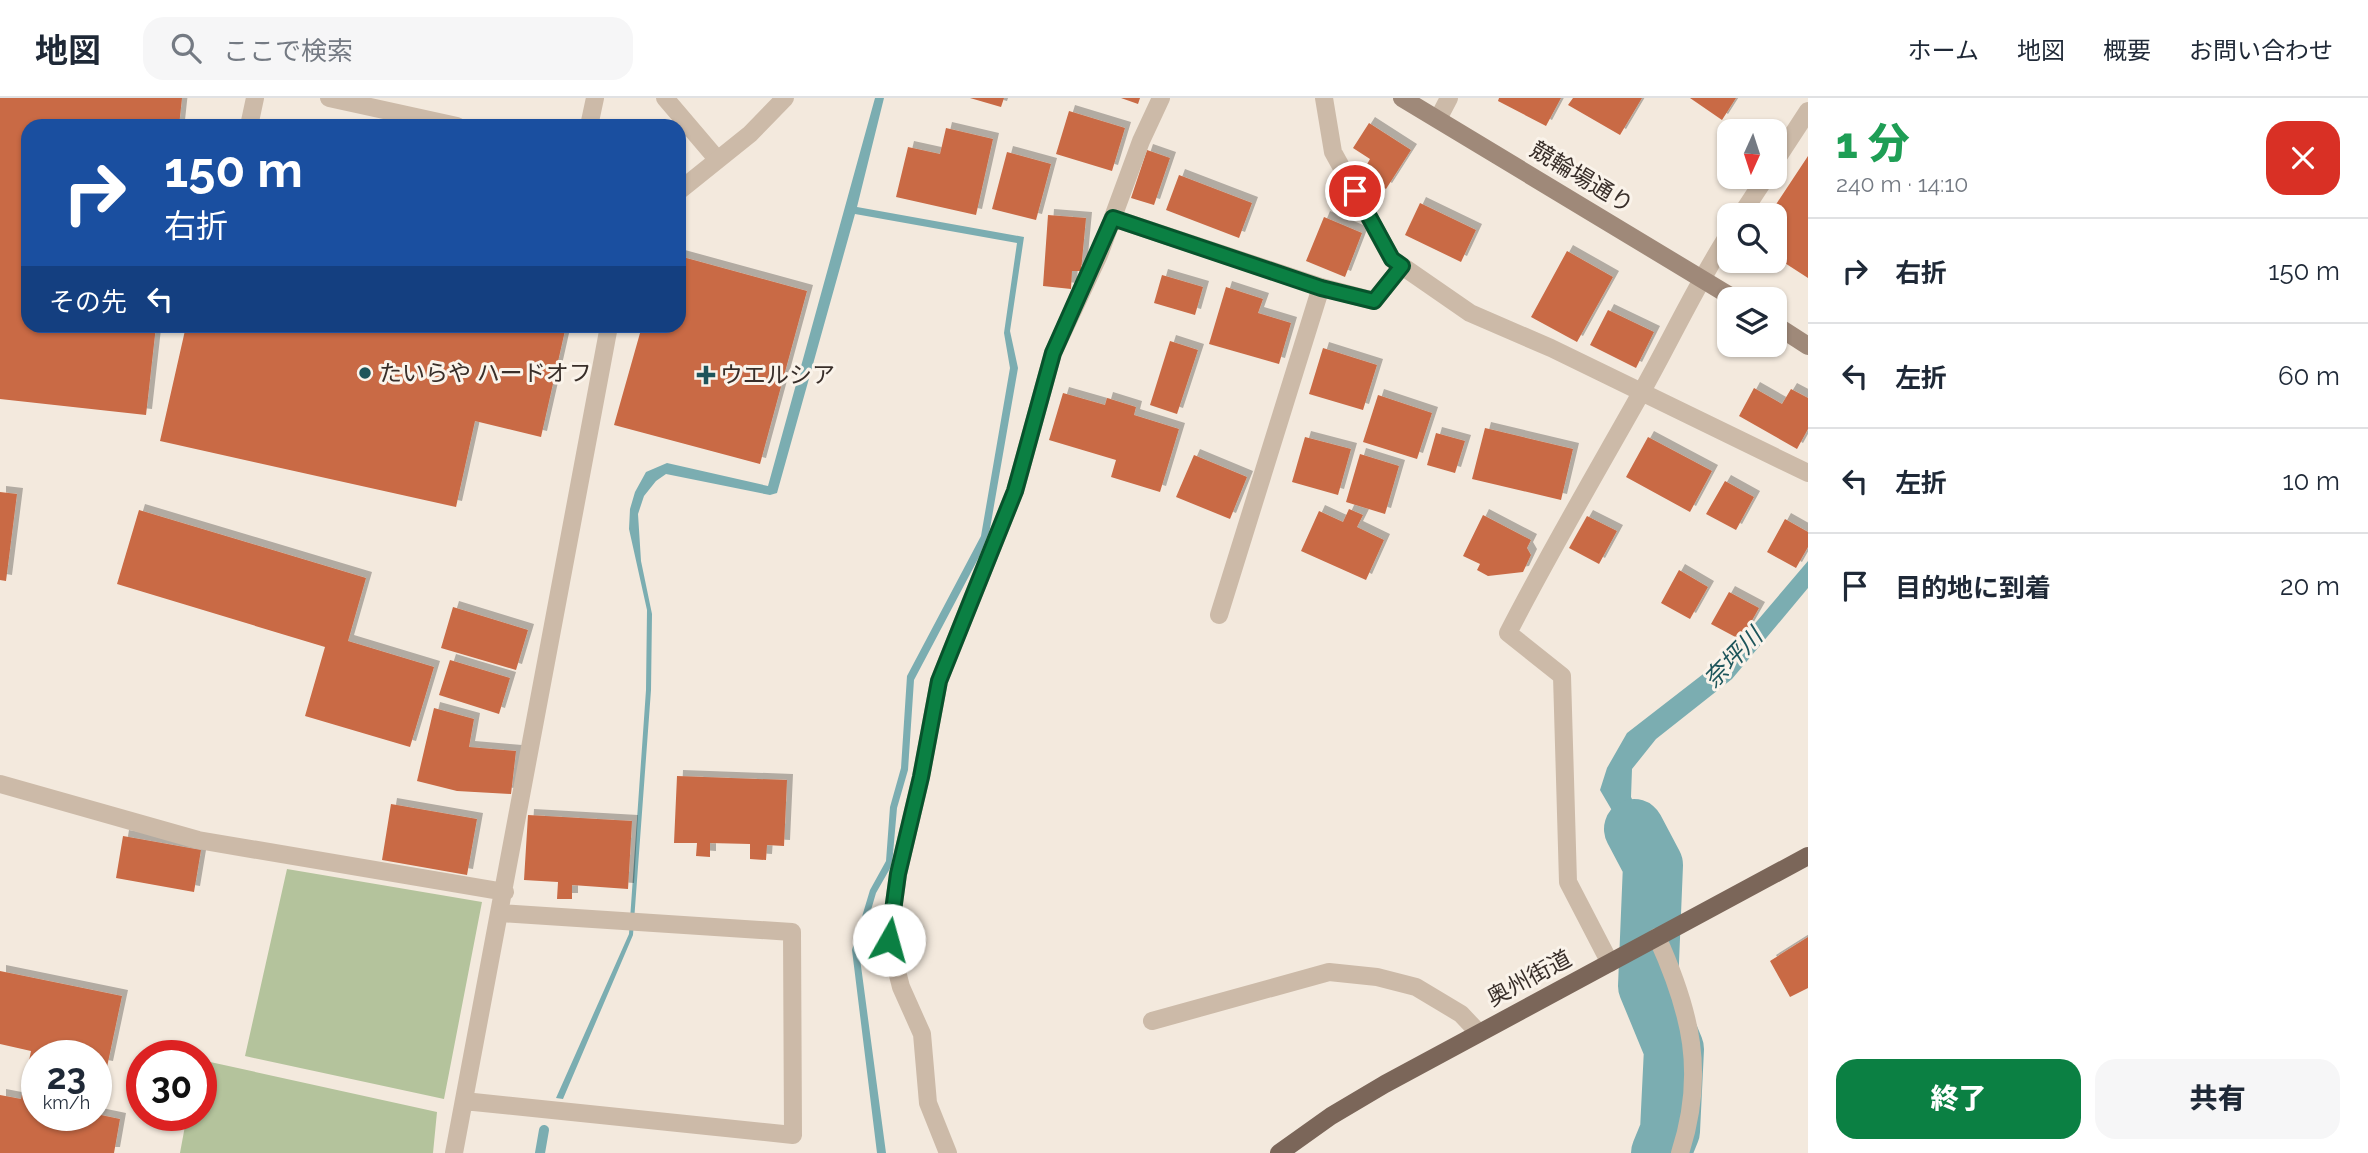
<!DOCTYPE html>
<html lang="ja">
<head>
<meta charset="utf-8">
<style>
	body { margin:0; font-family:Raleway,"Noto Sans JP",sans-serif; background:#f6f6f7; color:#1f2937; height:100vh; display:flex; flex-direction:column; font-size:26px; white-space:nowrap }
	* { box-sizing:border-box; margin:0 }
	p { font-size:23px; color:#747a83 }
	.icon { flex:none; width:38px; height:38px; fill:none; stroke:currentColor; stroke-width:2; stroke-linecap:round; stroke-linejoin:round }
	.map { position:relative; flex:1; overflow:hidden }
	.side { display:flex; flex-direction:column; background:#fff; width:560px }
	.side>* { flex:none }
	.top-card { position:absolute; left:21px; top:21px; width:665px; height:214px; border-radius:21px; box-shadow:0 2px 5px #0004; background:#1a4fa0; color:#fff; overflow:hidden }
	.needle { width:46px; rotate:183deg }
	.fabs { position:absolute; left:1717px; top:21px; display:grid; gap:14px }
	.fabs a { display:grid; place-items:center; width:70px; height:70px; border-radius:14px; background:#fff; box-shadow:0 2px 5px #0004; font-size:35px }
	.speed { position:absolute; left:21px; top:942px; display:flex; gap:14px; font-size:35px; font-weight:700; text-align:center }
	.speed>* { display:grid; place-content:center; width:91px; height:91px; border-radius:50%; background:#fff; box-shadow:0 2px 5px #0004; line-height:1 }
	.speed small { font-size:18px; font-weight:400 }
	.speed .limit { border:10px solid #d22; background:#fff; color:#111 }
	.pin { position:absolute; display:grid; place-items:center; width:60px; height:60px; color:#fff; margin:-30px; border:4px solid #fff; border-radius:50%; box-shadow:0 2px 7px #0007 }
	.me { position:absolute; width:77px; margin:-38px; rotate:7deg; stroke-linejoin:round; filter:drop-shadow(0 0 5px #0008) }
	.turn { display:flex; align-items:center; gap:24px; height:147px; padding:0 28px; font-size:32px }
	.turn .icon { width:91px; height:91px; stroke-width:2.5 }
	.turn b { display:block; font-size:49px; line-height:60px }
	.then { display:flex; align-items:center; height:66px; padding:0 28px; background:#0003; gap:14px; font-size:26px }
	.round { display:grid; place-items:center; flex:none; width:74px; height:74px; border-radius:21px; background:#f6f6f7 }
	.overview { display:flex; align-items:center; justify-content:space-between; height:119px; padding:0 28px }
	h1 { font-size:42px; font-weight:800; line-height:52px; color:#1e9e55 }
	.cta { display:flex; gap:14px; margin-top:auto; padding:14px 28px }
	.cta a { flex:1; height:80px; border-radius:21px; background:#0b8043; color:#fff; font-size:28px; font-weight:800; line-height:80px; text-align:center }
	.cta a+a { background:#f6f6f7; color:#1f2937 }
	ul { padding:0; list-style:none }
	li { display:flex; align-items:center; gap:21px; height:105px; padding:0 28px; border-top:2px solid #e0e1e3 }
	li div { flex:1 }
	li b { display:block; font-size:26px }
	li em { font-style:normal }
	header { display:flex; align-items:center; gap:42px; box-sizing:border-box; height:98px; padding:0 35px; background:#fff; border-bottom:2px solid #e0e1e3 }
	header strong { font-size:33px }
	nav { display:flex; gap:38px; margin-inline-start:auto; font-size:24px }
	.search { width:490px; height:63px; background:#f6f6f7; display:flex; align-items:center; gap:18px; box-sizing:border-box; padding:0 24px; border-radius:21px; color:#747a83; font-size:26px }
	main { display:flex; flex:1; min-height:0 }
	.map>svg:first-child { display:block }
	.green { fill:#b4c39c }
	.water { fill:#7badb1 }
	.lines { fill:none; stroke-linecap:round; stroke-linejoin:round }
	.stream { stroke:#7badb1; stroke-width:10 }
	.river { stroke:#7badb1; stroke-width:60 }
	.building { fill:#c96a45; filter:url(#shadow) }
	.lane { stroke:#ccbaa8; stroke-width:18 }
	.street { stroke:#ccbaa8; stroke-width:18 }
	.secondary { stroke:#9f8979; stroke-width:18 }
	.primary { stroke:#7b6659; stroke-width:18 }
	.route-casing { stroke:#07532c; stroke-width:18 }
	.route { stroke:#0b8043; stroke-width:12 }
	.poi-dot { fill:#1d555b; stroke:#faf3ea; stroke-width:2.5 }
	.labels { text-anchor:middle; stroke-width:6; stroke-linejoin:round; paint-order:stroke }
	.street-label { font-size:23px; fill:#382e29; stroke:#faf3ea }
	.poi-label { font-size:23px; fill:#382e29; stroke:#faf3ea; text-anchor:start }
	.water-label { font-size:24px; font-style:italic; fill:#1d555b; stroke:#faf3ea }
</style>
</head>
<body>
<header>
<strong>地図</strong>
<div class="search"><svg class="icon" aria-label="search" viewBox="0 0 24 24"><circle cx="10" cy="10" r="6"/><path d="M15 15l6 6"/></svg>ここで検索</div>
<nav><a>ホーム</a><a>地図</a><a>概要</a><a>お問い合わせ</a></nav>
</header>
<main>
<div class="map">
<svg width="1808" height="1055" viewBox="0 0 1808 1055">
	<defs>
		<filter id="shadow"><feDropShadow dx="6" dy="-6" stdDeviation="0" flood-color="#0004"/></filter>
	</defs>
	<rect width="100%" height="100%" fill="#f3e9dd"/>
	<!-- green -->
	<path class="green" d="M287,771L482,804L444,1001L245,958Z
		M201,962L437,1014L433,1055H180L187,1017H201Z"/>
	<!-- water -->
	<path class="water" d="M875,0H884L857,109L1024,139L1010,233L1018,270L988,442L914,582L908,672L897,710L892,767L876,795L859,853L886,1055H877L852,852L870,792L886,763L890,709L901,670L907,578L981,438L1010,270L1004,235L1017,145L855,116L777,395L770,397L666,376L656,383L644,398L638,416L641,463L652,516L651,592L633,837L563,1001L556,1000L629,836L646,592L647,512L629,431L630,411L635,394L646,374L667,365L768,388Z
		M1808,463V490L1732,581L1656,641L1632,671L1631,699L1662,767L1659,802L1641,812L1644,767L1600,692L1607,670L1627,635L1729,556Z
		M1656,870C1679,938 1697,985 1668,1055H1654C1665,1029 1669,974 1663,947C1657,924 1647,901 1639,879Z"/>
	<g class="lines">
		<!-- stream -->
		<path class="stream" d="M540,1055L544,1032"/>
		<!-- river -->
		<path class="river" d="M1634,731L1653,767L1648,888L1674,951L1670,1033L1661,1055"/>
	</g>
	<!-- building -->
	<path class="building" d="M0,0H182L179,28H28V228H156L146,317L0,301Z
		M970,0H1004L1001,9Z
		M1121,0H1140L1138,6Z
		M1499,0H1561L1546,28L1498,3Z
		M1573,0H1642L1620,37L1568,7Z
		M1690,0H1736L1722,22Z
		M1069,13L1125,30L1112,73L1056,56Z
		M1369,25L1411,52L1386,91L1362,75L1370,61L1353,50Z
		M946,30L993,41L976,117L896,99L908,49L940,56Z
		M1147,52L1170,60L1154,107L1131,100Z
		M1007,54L1051,66L1036,122L992,111Z
		M1808,58V180L1774,158V117H1769Z
		M1179,77L1252,105L1239,140L1166,112Z
		M1420,105L1476,132L1461,164L1405,137Z
		M1048,117L1086,120L1081,173H1072L1071,191L1043,188Z
		M1324,119L1362,135L1345,179L1306,163Z
		M1567,153L1613,179L1577,244L1531,219Z
		M679,158L807,193L760,366L614,327L642,228H679Z
		M1162,177L1203,189L1195,217L1154,205Z
		M1226,189L1263,201L1258,215L1291,225L1279,266L1209,246Z
		M1608,212L1654,234L1636,270L1590,247Z
		M186,228H566L541,339L475,323L456,409L160,343Z
		M1170,243L1198,252L1177,316L1150,307Z
		M1323,250L1377,267L1363,312L1309,296Z
		M1754,290L1782,306L1791,291L1808,300V331L1797,351L1739,318Z
		M1063,295L1105,307L1107,300L1136,309L1134,317L1179,331L1160,394L1111,379L1116,362L1049,342Z
		M1378,297L1432,315L1417,361L1363,344Z
		M1485,330L1573,351L1561,402L1472,381Z
		M1436,335L1465,343L1455,375L1427,367Z
		M1305,339L1351,351L1338,397L1292,384Z
		M1648,339L1712,373L1690,414L1626,379Z
		M1360,356L1399,368L1385,416L1346,404Z
		M1194,357L1247,379L1230,421L1176,399Z
		M1725,383L1754,399L1736,432L1706,416Z
		M0,394L17,396L6,483L0,482Z
		M1349,411L1363,417L1357,429L1384,442L1366,482L1301,453L1319,413L1343,424Z
		M139,412L366,480L348,543L434,569L410,649L305,618L325,549L117,486Z
		M1483,417L1531,442L1527,450L1531,457L1523,474L1488,478L1477,472L1480,466L1463,458Z
		M1587,418L1617,433L1599,466L1569,450Z
		M1785,421L1808,434V449L1796,470L1767,454Z
		M1679,472L1708,489L1690,521L1661,505Z
		M1729,494L1759,510L1741,542L1711,526Z
		M453,509L528,532L516,572L441,550Z
		M450,562L510,580L499,616L439,597Z
		M434,610L474,621L469,649L516,653L511,696L457,693L417,683Z
		M677,678L787,682L784,748L767,747L766,762L750,761V746L710,745V759L696,758L697,745H674Z
		M391,706L477,721L467,777L382,762Z
		M528,717L632,723L628,791L572,787V801H557L558,784L524,782Z
		M123,738L201,752L194,794L116,780Z
		M1808,839V890L1790,899L1770,863Z
		M0,873L122,898L107,969L96,967V957H37V1017L96,1016L120,1021L114,1055H0V997L21,1001L31,953L0,946Z"/>
	<g class="lines">
		<!-- lane -->
		<path class="lane" d="M329,0L457,28
			M665,0L717,61
			M249,28L255,0
			M589,28L595,0"/>
		<!-- street -->
		<path class="street" d="M1324,0L1333,54L1392,161L1470,215L1551,250L1808,375
			M1438,21L1449,0
			M1774,65L1808,13
			M679,93L750,36L785,0
			M1741,117L1766,79
			M1113,120L1321,189L1374,203L1402,168
			M1219,517L1321,189
			M0,686L198,742L505,794
			M1657,839C1691,914 1706,975 1680,1055
			M1610,865L1568,784L1562,578L1508,535C1550,453 1596,375 1641,295C1671,242 1696,187 1729,136
			M1152,923L1329,874L1377,879L1416,889L1461,916L1479,935
			M464,1003L793,1037L792,834L500,815
			M454,1055L609,228
			M948,1055L928,1005L922,936L901,889L889,842L898,776L921,679L939,583L1015,393L1053,255L1099,157L1141,43L1161,0"/>
		<!-- secondary -->
		<path class="secondary" d="M1402,0L1735,201
			M1774,226L1808,248"/>
		<!-- primary -->
		<path class="primary" d="M1279,1055L1331,1018L1385,986L1808,758"/>
	</g>
	<g class="lines">
		<!-- route casing -->
		<g class="route-casing">
			<path id="route" d="M889,842L898,776L921,679L939,583L1015,393L1053,255L1113,120L1321,190L1374,203L1402,168L1392,161L1355,93"/>
		</g>
		<!-- route -->
		<use href="#route" class="route"/>
	</g>
	<!-- markers -->
	<g class="poi-dot">
		<circle cx="365" cy="275" r="7"/>
		<path d="M702.5 266.5h7v7h7v7h-7v7h-7v-7h-7v-7h7z"/>
	</g>
	<g class="labels">
		<!-- street labels -->
		<g class="street-label">
			<text transform="translate(1582 79) rotate(31)" y="8">競輪場通り</text>
			<text transform="translate(1529 880) rotate(-28)" y="8">奥州街道</text>
		</g>
		<!-- poi labels -->
		<g class="poi-label">
			<text x="379" y="283">たいらや ハードオフ</text>
			<text x="720" y="285">ウエルシア</text>
		</g>
		<!-- water labels -->
		<g class="water-label">
			<text transform="translate(1733 560) rotate(-46)" y="8">奈坪川</text>
		</g>
	</g>
</svg>
<div class="fabs">
<a><svg class="needle" viewBox="-14 -14 28 28"><path d="M0-13l5 13h-10z" fill="#e53935"/><path d="M0 13l5-13h-10z" fill="#747a83"/></svg></a>
<a><svg class="icon" aria-label="search" viewBox="0 0 24 24"><circle cx="10" cy="10" r="6"/><path d="M15 15l6 6"/></svg></a>
<a><svg class="icon" aria-label="layers" viewBox="0 0 24 24"><path d="M12 4l9 5-9 5-9-5zM3 14l9 5 9-5"/></svg></a>
</div>
<div class="speed"><div>23<small>km/h</small></div><div class="limit">30</div></div>
<div class="pin" style="left:1355px;top:93px;background:#d93025"><svg class="icon" aria-label="arrive" viewBox="0 0 24 24"><path d="M6 21V4h12l-3 4 3 4H6"/></svg></div>
<svg class="me" style="left:889px;top:842px" viewBox="-20 -20 40 40"><circle r="19" fill="#fff"/><path d="M0-13L10 11 0 6-10 11z" fill="#0b8043"/></svg>
<div class="top-card">
<div class="turn"><svg class="icon" aria-label="right" viewBox="0 0 24 24"><path d="M7 20v-9h11M14 6l5 5-5 5"/></svg><div><b>150 m</b>右折</div></div>
<div class="then">その先<svg class="icon" aria-label="left" viewBox="0 0 24 24"><path d="M17 20v-9H6M10 6l-5 5 5 5"/></svg></div>
</div>
</div>
<section class="side">
<div class="overview"><div><h1>1 分</h1><p>240 m · 14:10</p></div><a class="round" style="background:#d93025;color:#fff"><svg class="icon" aria-label="close" viewBox="0 0 24 24"><path d="M6 6l12 12M18 6L6 18"/></svg></a></div>
<ul>
<li><svg class="icon" aria-label="right" viewBox="0 0 24 24"><path d="M7 20v-9h11M14 6l5 5-5 5"/></svg><div><b>右折</b></div><em>150 m</em></li>
<li><svg class="icon" aria-label="left" viewBox="0 0 24 24"><path d="M17 20v-9H6M10 6l-5 5 5 5"/></svg><div><b>左折</b></div><em>60 m</em></li>
<li><svg class="icon" aria-label="left" viewBox="0 0 24 24"><path d="M17 20v-9H6M10 6l-5 5 5 5"/></svg><div><b>左折</b></div><em>10 m</em></li>
<li><svg class="icon" aria-label="arrive" viewBox="0 0 24 24"><path d="M6 21V4h12l-3 4 3 4H6"/></svg><div><b>目的地に到着</b></div><em>20 m</em></li>
</ul>
<div class="cta"><a>終了</a><a>共有</a></div>
</section>
</main>
</body>
</html>
